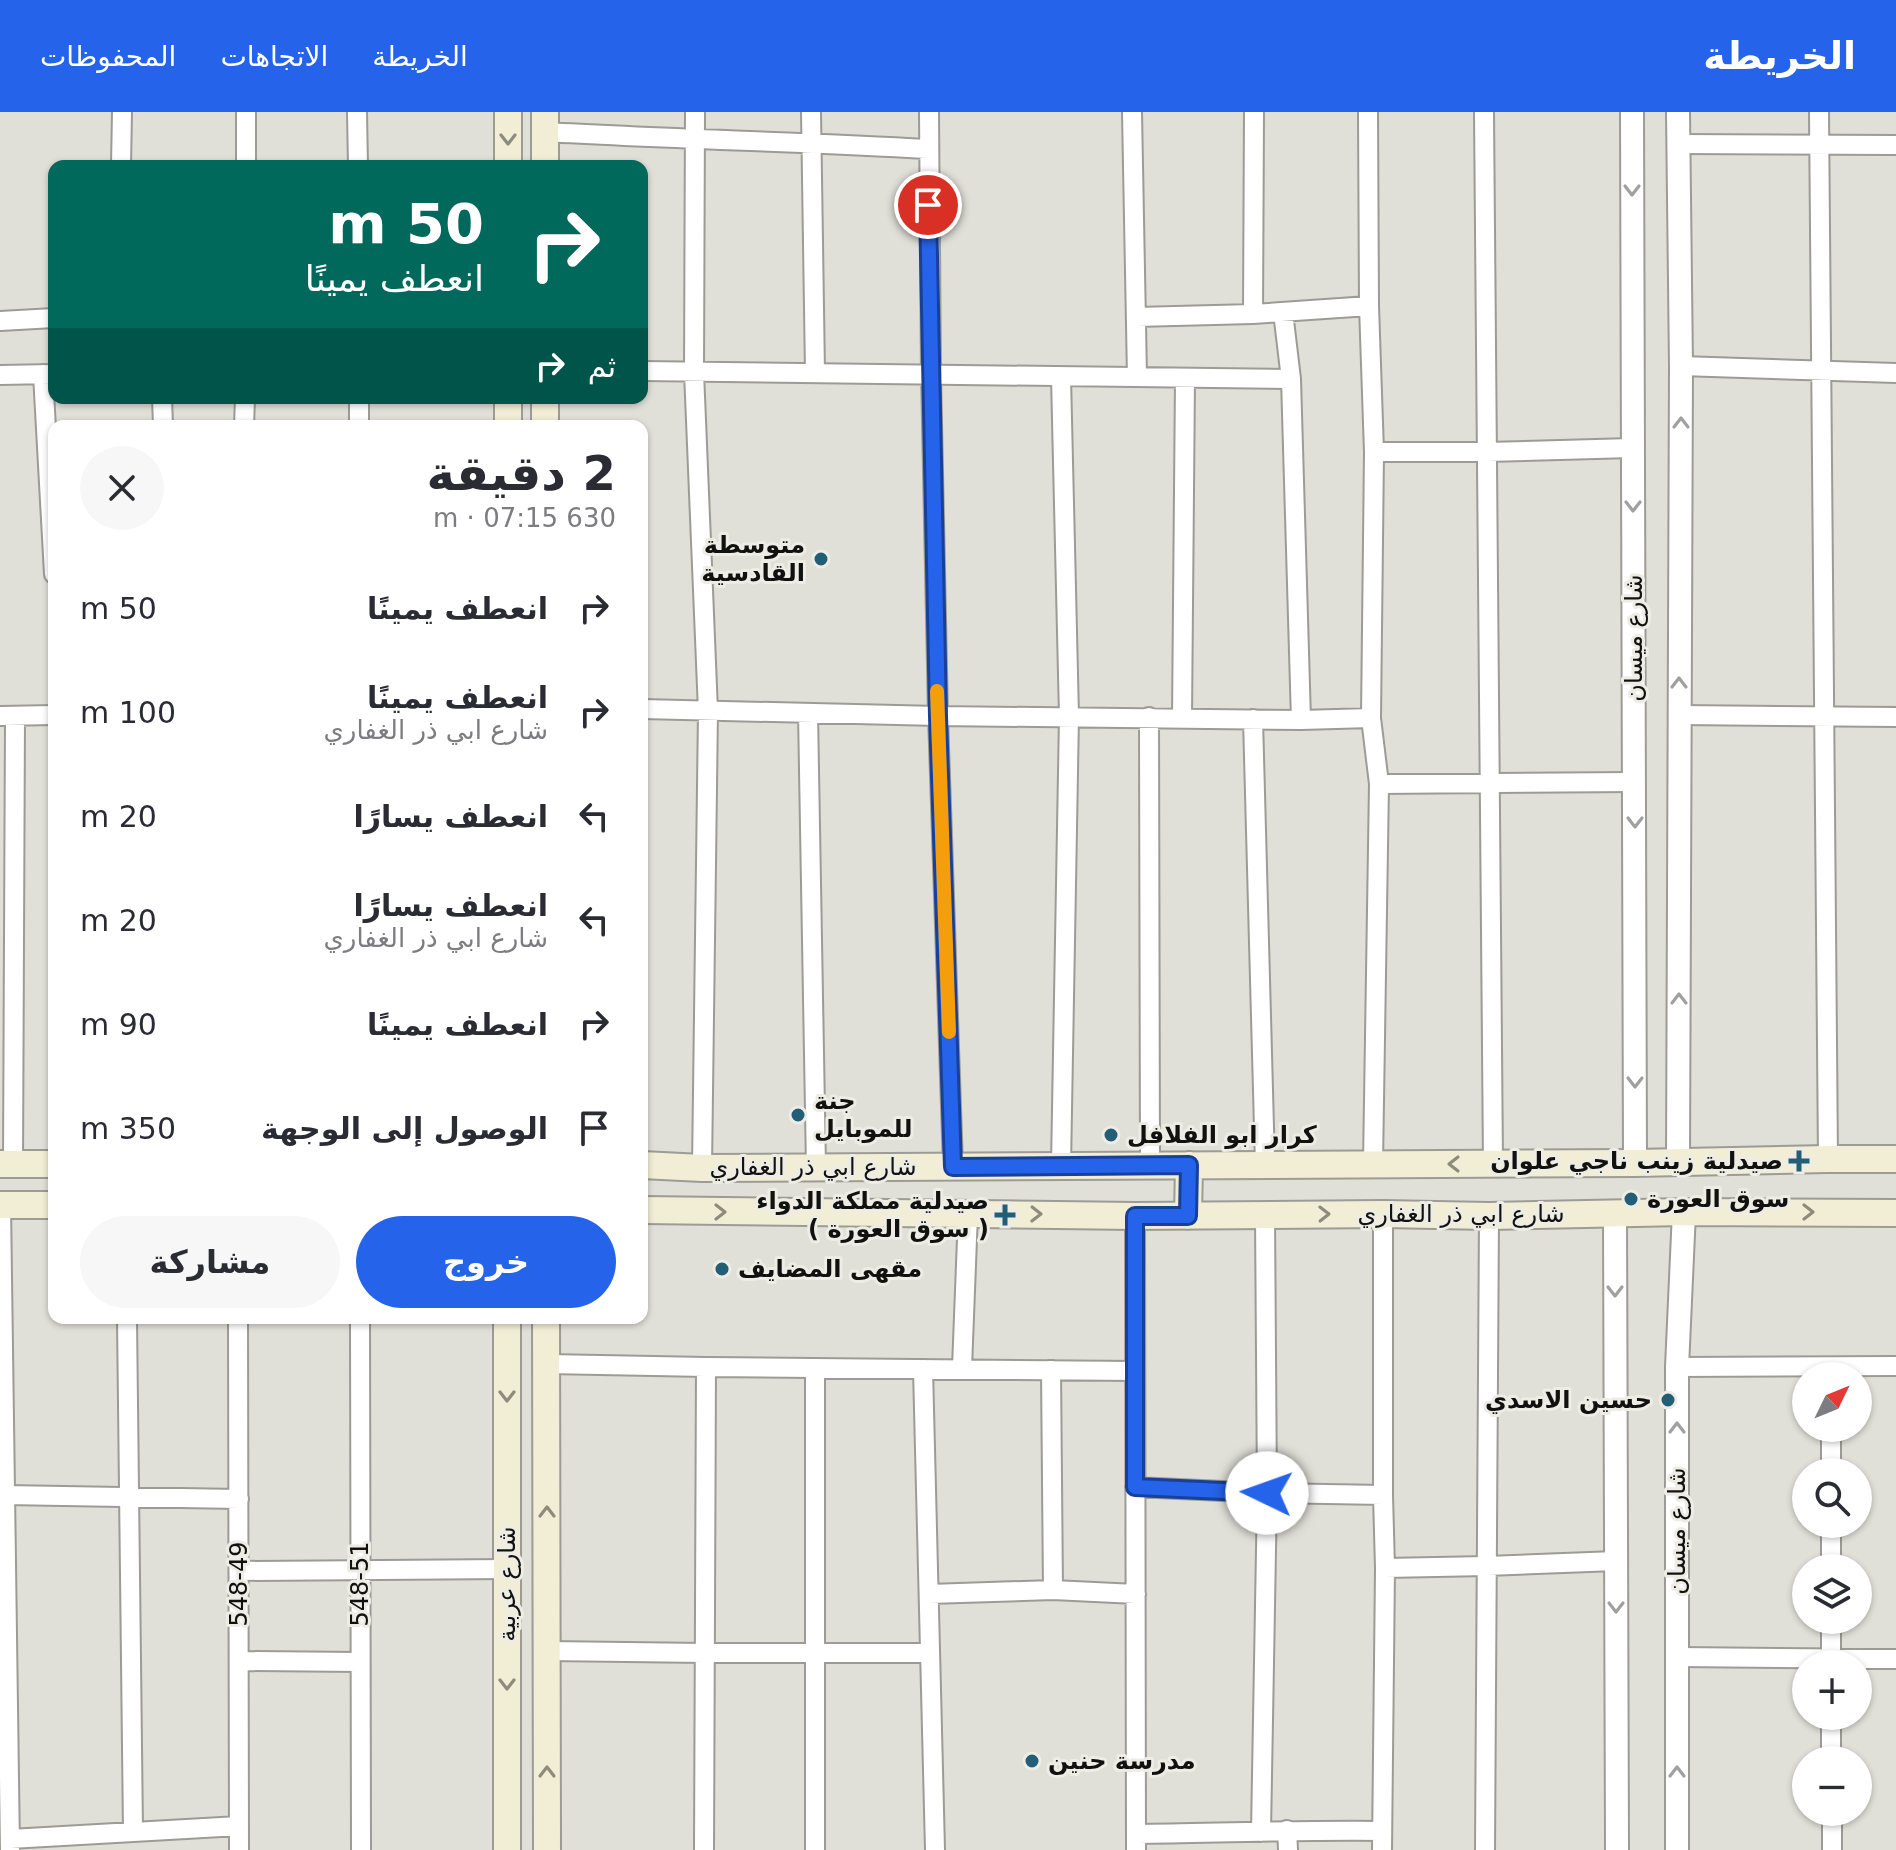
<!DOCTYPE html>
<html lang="ar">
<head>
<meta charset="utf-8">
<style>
	body { margin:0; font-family:"DejaVu Sans",Vazirmatn,sans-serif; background:#f7f7f7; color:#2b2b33; direction:rtl; height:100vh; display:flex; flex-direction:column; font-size:30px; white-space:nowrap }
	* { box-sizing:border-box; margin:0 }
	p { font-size:26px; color:#7c7c81 }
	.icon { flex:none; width:44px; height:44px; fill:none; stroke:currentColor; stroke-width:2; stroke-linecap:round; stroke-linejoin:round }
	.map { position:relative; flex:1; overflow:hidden; direction:ltr }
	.drawer { position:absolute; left:48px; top:308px; width:600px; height:904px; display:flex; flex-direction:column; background:#fff; border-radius:16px; box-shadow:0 2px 6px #0004; direction:rtl }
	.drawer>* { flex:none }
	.guide { position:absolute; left:48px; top:48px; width:600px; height:244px; border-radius:16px; box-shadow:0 2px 6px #0004; direction:rtl; background:#00695c; color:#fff; overflow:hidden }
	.needle { width:52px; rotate:47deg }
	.controls { position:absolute; left:1792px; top:1250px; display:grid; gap:16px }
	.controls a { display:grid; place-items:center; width:80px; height:80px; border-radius:50%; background:#fff; box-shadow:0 2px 6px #0004; font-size:40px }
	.pin { position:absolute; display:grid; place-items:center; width:68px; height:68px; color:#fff; margin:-34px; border:4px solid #fff; border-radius:50%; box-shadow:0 2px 8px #0007 }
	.me { position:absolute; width:88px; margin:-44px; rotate:273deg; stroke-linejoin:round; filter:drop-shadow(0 0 6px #0008) }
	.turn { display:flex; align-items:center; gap:28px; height:168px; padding:0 32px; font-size:36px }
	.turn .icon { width:104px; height:104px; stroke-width:2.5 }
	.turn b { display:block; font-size:56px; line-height:68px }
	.then { display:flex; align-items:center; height:76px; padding:0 32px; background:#0003; gap:16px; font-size:30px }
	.round { display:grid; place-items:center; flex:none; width:84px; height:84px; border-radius:42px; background:#f7f7f7 }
	.summary { display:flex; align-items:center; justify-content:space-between; height:136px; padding:0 32px }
	h1 { font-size:48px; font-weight:800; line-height:60px }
	.button { display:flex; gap:16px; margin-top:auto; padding:16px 32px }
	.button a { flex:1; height:92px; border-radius:48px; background:#2563eb; color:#fff; font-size:32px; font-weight:800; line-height:92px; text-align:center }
	.button a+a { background:#f7f7f7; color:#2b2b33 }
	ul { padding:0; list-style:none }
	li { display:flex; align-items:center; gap:24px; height:104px; padding:0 32px }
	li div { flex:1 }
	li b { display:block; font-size:30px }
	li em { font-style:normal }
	header { display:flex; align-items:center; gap:48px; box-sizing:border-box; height:112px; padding:0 40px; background:#2563eb; color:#fff }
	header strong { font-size:38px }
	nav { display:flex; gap:44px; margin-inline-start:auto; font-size:28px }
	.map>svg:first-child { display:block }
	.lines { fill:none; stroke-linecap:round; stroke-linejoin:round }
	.minor-casing { stroke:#9c9b95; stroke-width:22 }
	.tertiary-casing { stroke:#9c9b95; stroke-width:26 }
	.secondary-casing { stroke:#9c9b95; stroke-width:30 }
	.minor { stroke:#fff; stroke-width:18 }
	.tertiary { stroke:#fff; stroke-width:22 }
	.secondary { stroke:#f2eed6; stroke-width:26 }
	.oneway { stroke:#8d8b7c }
	.oneway2 { stroke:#a0a09f }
	.route-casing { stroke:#184099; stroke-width:20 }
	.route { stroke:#2563eb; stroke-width:14 }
	.slow { stroke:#f59e0b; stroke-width:14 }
	.poi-dot { fill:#235e77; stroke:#edece5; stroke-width:3 }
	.labels { text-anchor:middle; stroke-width:6; stroke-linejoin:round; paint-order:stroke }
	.poi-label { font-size:24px; font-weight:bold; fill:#11110f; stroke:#edece5; text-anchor:start }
	.street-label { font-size:24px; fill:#11110f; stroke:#edece5 }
</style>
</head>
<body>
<header>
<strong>الخريطة</strong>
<nav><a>الخريطة</a><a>الاتجاهات</a><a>المحفوظات</a></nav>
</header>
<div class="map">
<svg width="1896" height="1738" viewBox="0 0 1896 1738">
	<rect width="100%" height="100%" fill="#e0dfd8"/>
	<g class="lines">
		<!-- minor casing -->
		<g class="minor-casing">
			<path id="minor" d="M357,0L358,54
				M695,0L694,260L708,599L702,1056
				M811,0L815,261
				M929,0L931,262L938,604L953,1055
				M1132,0L1137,265
				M1368,0L1369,194L1374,340L1371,606L1379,672L1373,1052
				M1484,0L1493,1052
				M1819,0L1828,1047
				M545,20C672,27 800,30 927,37
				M1679,32L1896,33
				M121,54L122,0
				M246,54V0
				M1283,200L1291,267L1301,608
				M1253,202L1254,0
				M1136,205L1253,202L1369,194
				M0,209L54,206
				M1681,254L1896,261
				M642,259L1291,267
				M43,262L54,462
				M0,263L53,262
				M1061,265L1069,604L1061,1054
				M162,286L163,314
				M359,286V314
				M244,314L245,286
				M1374,340H1486L1632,336
				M642,597L938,604L1301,608L1371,606
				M808,601L816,1055
				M1679,603L1896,605
				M0,604L54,603
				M1149,605L1150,1054
				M1182,606L1185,266
				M1253,607L1265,1053
				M1379,672L1635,670
				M13,1052L15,604
				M1,1093L10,1738
				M1135,1104L1136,1738
				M127,1206L133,1720
				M238,1206L239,1738
				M360,1206L361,1738
				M547,1252L706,1255L1135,1259
				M1677,1255L1896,1254
				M815,1256V1738
				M962,1256L968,1101
				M923,1257L935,1738
				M1051,1258L1053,1478
				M1831,1316V1360
				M1135,1375L1267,1381L1383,1383
				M5,1383L239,1387
				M1831,1412V1456
				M1385,1456L1487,1454L1616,1449
				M239,1459L507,1457
				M929,1482L1053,1478L1136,1482
				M1831,1508V1552
				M547,1539L705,1541H930
				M1677,1545L1896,1547
				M239,1549L360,1550
				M1831,1604V1648
				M1832,1700V1738
				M1287,1718L1288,1738
				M1261,1720L1267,1381L1265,1103
				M1136,1722C1218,1721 1300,1718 1382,1719
				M10,1727L239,1714
				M704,1738L706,1255
				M1382,1738L1385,1456L1383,1383V1102
				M1485,1738L1489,1104"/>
		</g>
		<!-- tertiary casing -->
		<g class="tertiary-casing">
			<path id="tertiary" d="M1632,0L1635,1051
				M1678,0L1681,254L1678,1049
				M1615,1101L1617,1738
				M1677,1738V1255L1684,1100"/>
		</g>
		<!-- secondary casing -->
		<g class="secondary-casing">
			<path id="secondary" d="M508,54V0
				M545,54V0
				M545,286V314
				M508,314V286
				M0,1052H54
				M642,1053L702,1056L1635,1051L1828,1047H1896
				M0,1093H54
				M642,1098L1135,1104L1383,1102L1489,1104L1684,1100L1896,1101
				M1188,1104L1189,1053
				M546,1206L547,1738
				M507,1738V1206"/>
		</g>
		<!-- minor -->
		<use href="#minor" class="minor"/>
		<!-- tertiary -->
		<use href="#tertiary" class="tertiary"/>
		<!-- secondary -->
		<use href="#secondary" class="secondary"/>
	</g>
	<!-- one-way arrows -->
	<defs><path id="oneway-chevron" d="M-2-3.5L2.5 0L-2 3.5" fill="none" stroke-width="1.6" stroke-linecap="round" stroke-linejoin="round" transform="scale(2)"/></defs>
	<g class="oneway">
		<use href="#oneway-chevron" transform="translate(508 27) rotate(90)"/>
		<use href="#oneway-chevron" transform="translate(1454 1052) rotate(180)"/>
		<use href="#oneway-chevron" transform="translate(720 1100)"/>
		<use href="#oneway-chevron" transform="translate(1808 1100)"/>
		<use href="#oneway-chevron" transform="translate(1036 1102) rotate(1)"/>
		<use href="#oneway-chevron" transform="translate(1324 1102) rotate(-1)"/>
		<use href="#oneway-chevron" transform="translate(507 1284) rotate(90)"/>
		<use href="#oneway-chevron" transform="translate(547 1400) rotate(-90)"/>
		<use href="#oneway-chevron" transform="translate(507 1572) rotate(90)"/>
		<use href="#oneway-chevron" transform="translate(547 1660) rotate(-90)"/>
	</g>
	<g class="oneway2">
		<use href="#oneway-chevron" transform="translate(1632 78) rotate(90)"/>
		<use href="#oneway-chevron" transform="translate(1681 311) rotate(-90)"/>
		<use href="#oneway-chevron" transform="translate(1633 394) rotate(90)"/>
		<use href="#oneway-chevron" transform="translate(1679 571) rotate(-90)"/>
		<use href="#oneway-chevron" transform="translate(1635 710) rotate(90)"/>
		<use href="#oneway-chevron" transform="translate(1679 887) rotate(-90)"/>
		<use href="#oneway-chevron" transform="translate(1635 970) rotate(90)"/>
		<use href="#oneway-chevron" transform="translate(1615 1179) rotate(90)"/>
		<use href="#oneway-chevron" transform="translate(1677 1316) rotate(-90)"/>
		<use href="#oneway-chevron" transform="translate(1616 1495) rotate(90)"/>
		<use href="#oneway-chevron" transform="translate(1677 1660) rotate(-90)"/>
	</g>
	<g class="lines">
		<!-- route casing -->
		<g class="route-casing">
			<path id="route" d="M928,93L938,604L953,1055L1189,1053L1188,1104H1135V1375L1267,1381"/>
		</g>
		<!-- route -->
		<use href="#route" class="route"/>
		<!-- slow -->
		<path class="slow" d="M937,579L949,920"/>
	</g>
	<!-- markers -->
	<g class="poi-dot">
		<circle cx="821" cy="447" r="8"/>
		<circle cx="798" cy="1003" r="8"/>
		<circle cx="1111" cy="1023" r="8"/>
		<path d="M1795 1037h8v8h8v8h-8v8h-8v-8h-8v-8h8z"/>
		<circle cx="1631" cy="1087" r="8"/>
		<path d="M1001 1091h8v8h8v8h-8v8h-8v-8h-8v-8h8z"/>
		<circle cx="722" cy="1157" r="8"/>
		<circle cx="1668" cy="1288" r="8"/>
		<circle cx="1032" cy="1649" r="8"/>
	</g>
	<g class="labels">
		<!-- poi labels -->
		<g class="poi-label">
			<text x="805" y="441" text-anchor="end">متوسطة<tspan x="805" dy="28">القادسية</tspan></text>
			<text x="814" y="997">جنة<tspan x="814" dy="28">للموبايل</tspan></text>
			<text x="1127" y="1031">كرار ابو الفلافل</text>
			<text x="1783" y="1057" text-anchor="end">صيدلية زينب ناجي علوان</text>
			<text x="1647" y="1095">سوق العورة</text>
			<text x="989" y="1097" text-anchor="end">صيدلية مملكة الدواء<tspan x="989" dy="28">( سوق العورة )</tspan></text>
			<text x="738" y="1165">مقهى المضايف</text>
			<text x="1652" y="1296" text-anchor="end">حسين الاسدي</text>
			<text x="1048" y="1657">مدرسة حنين</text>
		</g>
		<!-- street labels -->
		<g class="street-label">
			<text transform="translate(1634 526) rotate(-90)" y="8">شارع ميسان</text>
			<text x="813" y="1063">شارع ابي ذر الغفاري</text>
			<text x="1461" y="1110">شارع ابي ذر الغفاري</text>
			<text transform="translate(1677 1419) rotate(-90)" y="8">شارع ميسان</text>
			<text transform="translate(239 1472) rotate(-90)" y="8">548-49</text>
			<text transform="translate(360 1472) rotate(-90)" y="8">548-51</text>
			<text transform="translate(507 1472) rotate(-90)" y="8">شارع عربية</text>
		</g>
	</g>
</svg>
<div class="controls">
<a><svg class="needle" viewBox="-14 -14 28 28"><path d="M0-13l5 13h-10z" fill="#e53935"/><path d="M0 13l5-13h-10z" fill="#7c7c81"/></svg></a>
<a><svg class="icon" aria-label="search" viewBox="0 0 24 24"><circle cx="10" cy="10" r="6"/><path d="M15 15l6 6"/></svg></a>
<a><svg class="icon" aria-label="layers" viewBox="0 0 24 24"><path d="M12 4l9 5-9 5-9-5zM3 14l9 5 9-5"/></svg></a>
<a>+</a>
<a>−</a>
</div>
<div class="pin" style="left:928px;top:93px;background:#d93025"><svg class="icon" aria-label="arrive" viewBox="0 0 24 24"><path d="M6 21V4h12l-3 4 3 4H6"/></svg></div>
<svg class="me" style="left:1267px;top:1381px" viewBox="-20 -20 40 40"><circle r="19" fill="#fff"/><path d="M0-13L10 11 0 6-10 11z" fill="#2563eb"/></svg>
<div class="guide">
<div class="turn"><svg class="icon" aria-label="right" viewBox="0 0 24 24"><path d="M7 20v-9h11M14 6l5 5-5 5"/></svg><div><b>50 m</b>انعطف يمينًا</div></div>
<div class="then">ثم<svg class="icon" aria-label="right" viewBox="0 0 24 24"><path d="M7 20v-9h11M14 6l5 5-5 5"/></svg></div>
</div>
<section class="drawer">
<div class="summary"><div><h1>2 دقيقة</h1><p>630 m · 07:15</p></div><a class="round"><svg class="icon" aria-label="close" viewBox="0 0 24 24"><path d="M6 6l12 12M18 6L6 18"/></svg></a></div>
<ul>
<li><svg class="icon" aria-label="right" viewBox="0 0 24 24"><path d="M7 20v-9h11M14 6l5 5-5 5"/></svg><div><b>انعطف يمينًا</b></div><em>50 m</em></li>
<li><svg class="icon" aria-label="right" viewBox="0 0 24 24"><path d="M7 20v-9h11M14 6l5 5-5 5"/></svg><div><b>انعطف يمينًا</b><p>شارع ابي ذر الغفاري</p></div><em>100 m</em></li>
<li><svg class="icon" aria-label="left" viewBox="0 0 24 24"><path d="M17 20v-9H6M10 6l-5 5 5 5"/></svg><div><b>انعطف يسارًا</b></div><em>20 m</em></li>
<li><svg class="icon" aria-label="left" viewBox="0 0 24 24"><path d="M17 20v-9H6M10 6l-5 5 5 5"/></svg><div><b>انعطف يسارًا</b><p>شارع ابي ذر الغفاري</p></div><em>20 m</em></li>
<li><svg class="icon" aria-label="right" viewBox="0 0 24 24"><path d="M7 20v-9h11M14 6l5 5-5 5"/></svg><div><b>انعطف يمينًا</b></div><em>90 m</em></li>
<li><svg class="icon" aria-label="arrive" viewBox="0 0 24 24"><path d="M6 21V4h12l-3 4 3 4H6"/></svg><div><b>الوصول إلى الوجهة</b></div><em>350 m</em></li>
</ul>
<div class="button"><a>خروج</a><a>مشاركة</a></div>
</section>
</div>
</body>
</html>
